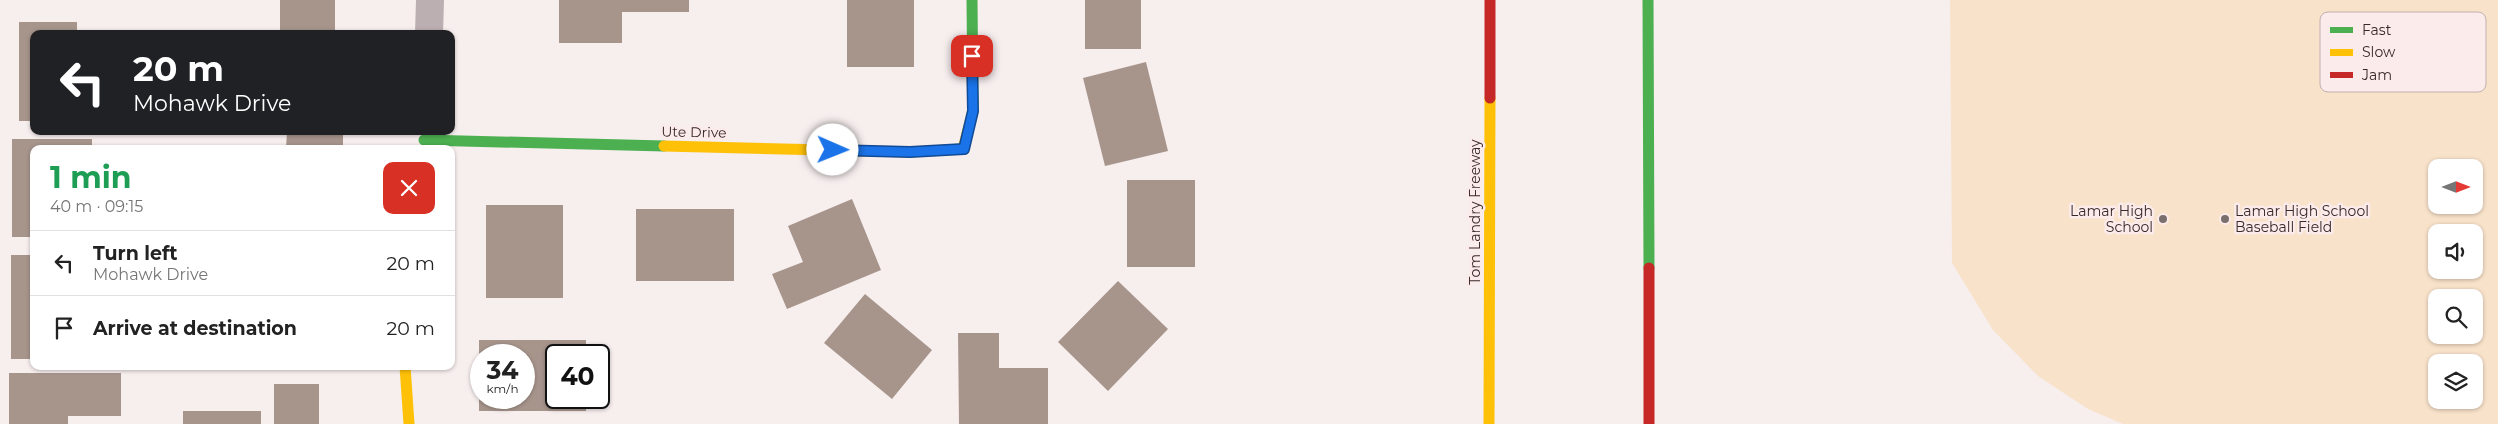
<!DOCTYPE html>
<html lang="en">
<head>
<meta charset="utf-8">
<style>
	body { margin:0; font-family:Montserrat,sans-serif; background:#f6f6f6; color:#222; height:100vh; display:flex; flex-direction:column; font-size:19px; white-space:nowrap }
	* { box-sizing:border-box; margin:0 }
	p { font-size:16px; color:#767676 }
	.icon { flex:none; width:28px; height:28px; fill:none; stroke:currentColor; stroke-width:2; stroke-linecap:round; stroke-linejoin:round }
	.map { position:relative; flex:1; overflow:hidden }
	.panel { position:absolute; left:30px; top:145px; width:425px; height:225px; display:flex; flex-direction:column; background:#fff; border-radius:10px; box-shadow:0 1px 4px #0004 }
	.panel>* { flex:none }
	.guide { position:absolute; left:30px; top:30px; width:425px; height:105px; border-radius:10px; box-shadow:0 1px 4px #0004; background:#202124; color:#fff; overflow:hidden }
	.needle { width:32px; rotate:90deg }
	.tools { position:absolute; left:2428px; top:159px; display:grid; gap:10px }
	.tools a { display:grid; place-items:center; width:55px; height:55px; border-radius:10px; background:#fff; box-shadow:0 1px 4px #0004; font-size:25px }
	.speed { position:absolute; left:470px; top:344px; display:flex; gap:10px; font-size:25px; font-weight:700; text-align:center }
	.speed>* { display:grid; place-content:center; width:65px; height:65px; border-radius:50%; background:#fff; box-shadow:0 1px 4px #0004; line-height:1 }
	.speed small { font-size:12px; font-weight:400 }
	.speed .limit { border:2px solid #111; border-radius:8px; background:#fff; color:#111 }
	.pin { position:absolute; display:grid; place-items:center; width:42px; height:42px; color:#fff; margin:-21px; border-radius:10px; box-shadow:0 2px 8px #0006 }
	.me { position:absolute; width:55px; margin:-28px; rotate:91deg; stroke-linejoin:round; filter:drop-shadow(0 0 4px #0008) }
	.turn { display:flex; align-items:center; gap:18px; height:105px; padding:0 20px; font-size:22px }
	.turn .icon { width:65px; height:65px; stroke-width:2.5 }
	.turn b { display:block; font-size:35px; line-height:42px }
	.round { display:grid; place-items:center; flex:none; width:52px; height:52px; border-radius:10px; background:#f6f6f6 }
	.overview { display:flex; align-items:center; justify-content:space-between; height:85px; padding:0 20px }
	h1 { font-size:30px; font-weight:700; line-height:38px; color:#1e9e55 }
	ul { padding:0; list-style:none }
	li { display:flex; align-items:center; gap:15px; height:65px; padding:0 20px; border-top:1px solid #e0e0e0 }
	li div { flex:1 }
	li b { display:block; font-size:19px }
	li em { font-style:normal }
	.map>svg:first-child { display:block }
	.green { fill:#f9e2ca; fill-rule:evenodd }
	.building { fill:#a7958c; fill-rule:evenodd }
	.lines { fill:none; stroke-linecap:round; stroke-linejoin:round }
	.street { stroke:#bcafb2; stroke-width:28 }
	.fast { stroke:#4caf50; stroke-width:11 }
	.slow { stroke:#ffc107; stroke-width:11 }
	.jam { stroke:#c62828; stroke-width:11 }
	.route-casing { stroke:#114b97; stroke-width:12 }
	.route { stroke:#1a73e8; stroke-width:9 }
	.poi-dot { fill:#7b6f6e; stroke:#fbebea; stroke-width:2 }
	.labels { text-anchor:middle; stroke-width:5; stroke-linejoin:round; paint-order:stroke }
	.street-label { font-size:14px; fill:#382a29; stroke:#fbebea }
	.poi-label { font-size:14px; fill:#382a29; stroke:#fbebea; text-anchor:end }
	.key { fill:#fbebea; stroke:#c0b1b0; stroke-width:1 }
	.key-label { font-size:14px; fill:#382a29 }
</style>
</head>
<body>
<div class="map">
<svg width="2498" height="424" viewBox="0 0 2498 424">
	<rect width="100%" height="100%" fill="#f7eeee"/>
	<!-- green -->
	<path class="green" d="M1950,0H2498V424H2123L2088,409L2038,376L1993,330L1952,263ZM2436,168H2474V205H2436ZM2436,232H2474V270H2436ZM2436,298H2474V335H2436ZM2474,362V400H2436V362Z"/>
	<!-- building -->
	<path class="building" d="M280,0H335V34H280Z
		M559,0H689V12H622V43H559Z
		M847,0H914V67H847Z
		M1085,0H1141V49H1085Z
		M19,22H77V34H34V121H19Z
		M1146,62L1168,151L1105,166L1083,78Z
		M287,131H343V149H286Z
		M12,139H92V149H34V237H12Z
		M1127,180H1195V267H1127Z
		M852,199L881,270L787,309L772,274L803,262L788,226Z
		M486,205H563V298H486Z
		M636,209H734V281H636Z
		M11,255H34V359H11Z
		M1118,281L1168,329L1108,391L1058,342Z
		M865,294L932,350L892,399L824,343Z
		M958,333H999V368H1048V424H959Z
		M479,340H586V355H556V398H586V411H479ZM481,355H524V398H481Z
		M9,373H121V416H68V424H9Z
		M274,384H319V424H274Z
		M183,411H261V424H183Z"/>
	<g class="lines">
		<!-- street -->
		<path class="street" d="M429,34L430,0"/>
		<!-- fast -->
		<path class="fast" d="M972,0L973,102
			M1648,0L1649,268
			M424,140L664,146"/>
		<!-- slow -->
		<path class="slow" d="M664,146L911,152L963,149L973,111V102
			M405,366L409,424
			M1489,424L1490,98"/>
		<!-- jam -->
		<path class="jam" d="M1490,98V0
			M1649,268V424"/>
	</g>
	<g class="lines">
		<!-- route casing -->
		<g class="route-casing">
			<path id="route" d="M833,150L910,152L964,149L973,111L972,56"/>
		</g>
		<!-- route -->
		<use href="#route" class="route"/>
	</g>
	<!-- markers -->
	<g class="poi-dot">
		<circle cx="2163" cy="219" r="5"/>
		<circle cx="2225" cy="219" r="5"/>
	</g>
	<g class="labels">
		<!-- street labels -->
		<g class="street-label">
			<text transform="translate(694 132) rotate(1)" y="5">Ute Drive</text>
			<text transform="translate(1475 212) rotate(-90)" y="5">Tom Landry Freeway</text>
		</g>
		<!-- poi labels -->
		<g class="poi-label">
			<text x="2153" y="216">Lamar High<tspan x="2153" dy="16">School</tspan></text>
			<text x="2235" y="216" text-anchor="start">Lamar High School<tspan x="2235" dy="16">Baseball Field</tspan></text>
		</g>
	</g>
	<!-- legend -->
	<rect x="2320" y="12" width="166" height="80" rx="8" class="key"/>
	<rect x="2330" y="27" width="23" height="6" fill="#4caf50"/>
	<rect x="2330" y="49" width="23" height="7" fill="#ffc107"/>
	<rect x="2330" y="72" width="23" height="6" fill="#c62828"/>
	<g class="key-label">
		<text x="2362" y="35">Fast</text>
		<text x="2362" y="57">Slow</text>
		<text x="2362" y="80">Jam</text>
	</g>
</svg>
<div class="tools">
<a><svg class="needle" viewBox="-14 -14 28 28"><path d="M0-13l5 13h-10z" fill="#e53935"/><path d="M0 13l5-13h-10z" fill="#767676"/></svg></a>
<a><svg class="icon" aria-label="sound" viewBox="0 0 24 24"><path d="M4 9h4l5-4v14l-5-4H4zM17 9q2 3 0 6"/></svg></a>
<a><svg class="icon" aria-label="search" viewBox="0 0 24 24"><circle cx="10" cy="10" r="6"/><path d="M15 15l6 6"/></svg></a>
<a><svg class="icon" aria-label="layers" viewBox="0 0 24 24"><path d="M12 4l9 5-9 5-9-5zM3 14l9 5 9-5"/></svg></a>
</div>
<div class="speed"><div>34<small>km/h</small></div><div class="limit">40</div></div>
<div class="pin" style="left:972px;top:56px;background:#d93025"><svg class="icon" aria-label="arrive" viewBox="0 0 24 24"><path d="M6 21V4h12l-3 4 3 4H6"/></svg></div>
<svg class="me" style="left:833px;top:150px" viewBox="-20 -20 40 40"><circle r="19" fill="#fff"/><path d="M0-13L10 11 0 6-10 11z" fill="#1a73e8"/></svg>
<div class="guide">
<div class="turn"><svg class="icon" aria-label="left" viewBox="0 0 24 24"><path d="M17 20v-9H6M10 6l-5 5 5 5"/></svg><div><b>20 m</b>Mohawk Drive</div></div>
</div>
<section class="panel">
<div class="overview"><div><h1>1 min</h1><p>40 m · 09:15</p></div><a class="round" style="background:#d93025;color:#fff"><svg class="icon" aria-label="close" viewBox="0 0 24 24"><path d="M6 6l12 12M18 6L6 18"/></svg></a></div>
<ul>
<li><svg class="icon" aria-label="left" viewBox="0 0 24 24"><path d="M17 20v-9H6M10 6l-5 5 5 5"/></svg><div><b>Turn left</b><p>Mohawk Drive</p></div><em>20 m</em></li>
<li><svg class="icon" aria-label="arrive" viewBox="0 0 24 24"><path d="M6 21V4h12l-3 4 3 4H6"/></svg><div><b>Arrive at destination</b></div><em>20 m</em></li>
</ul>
</section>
</div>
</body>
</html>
